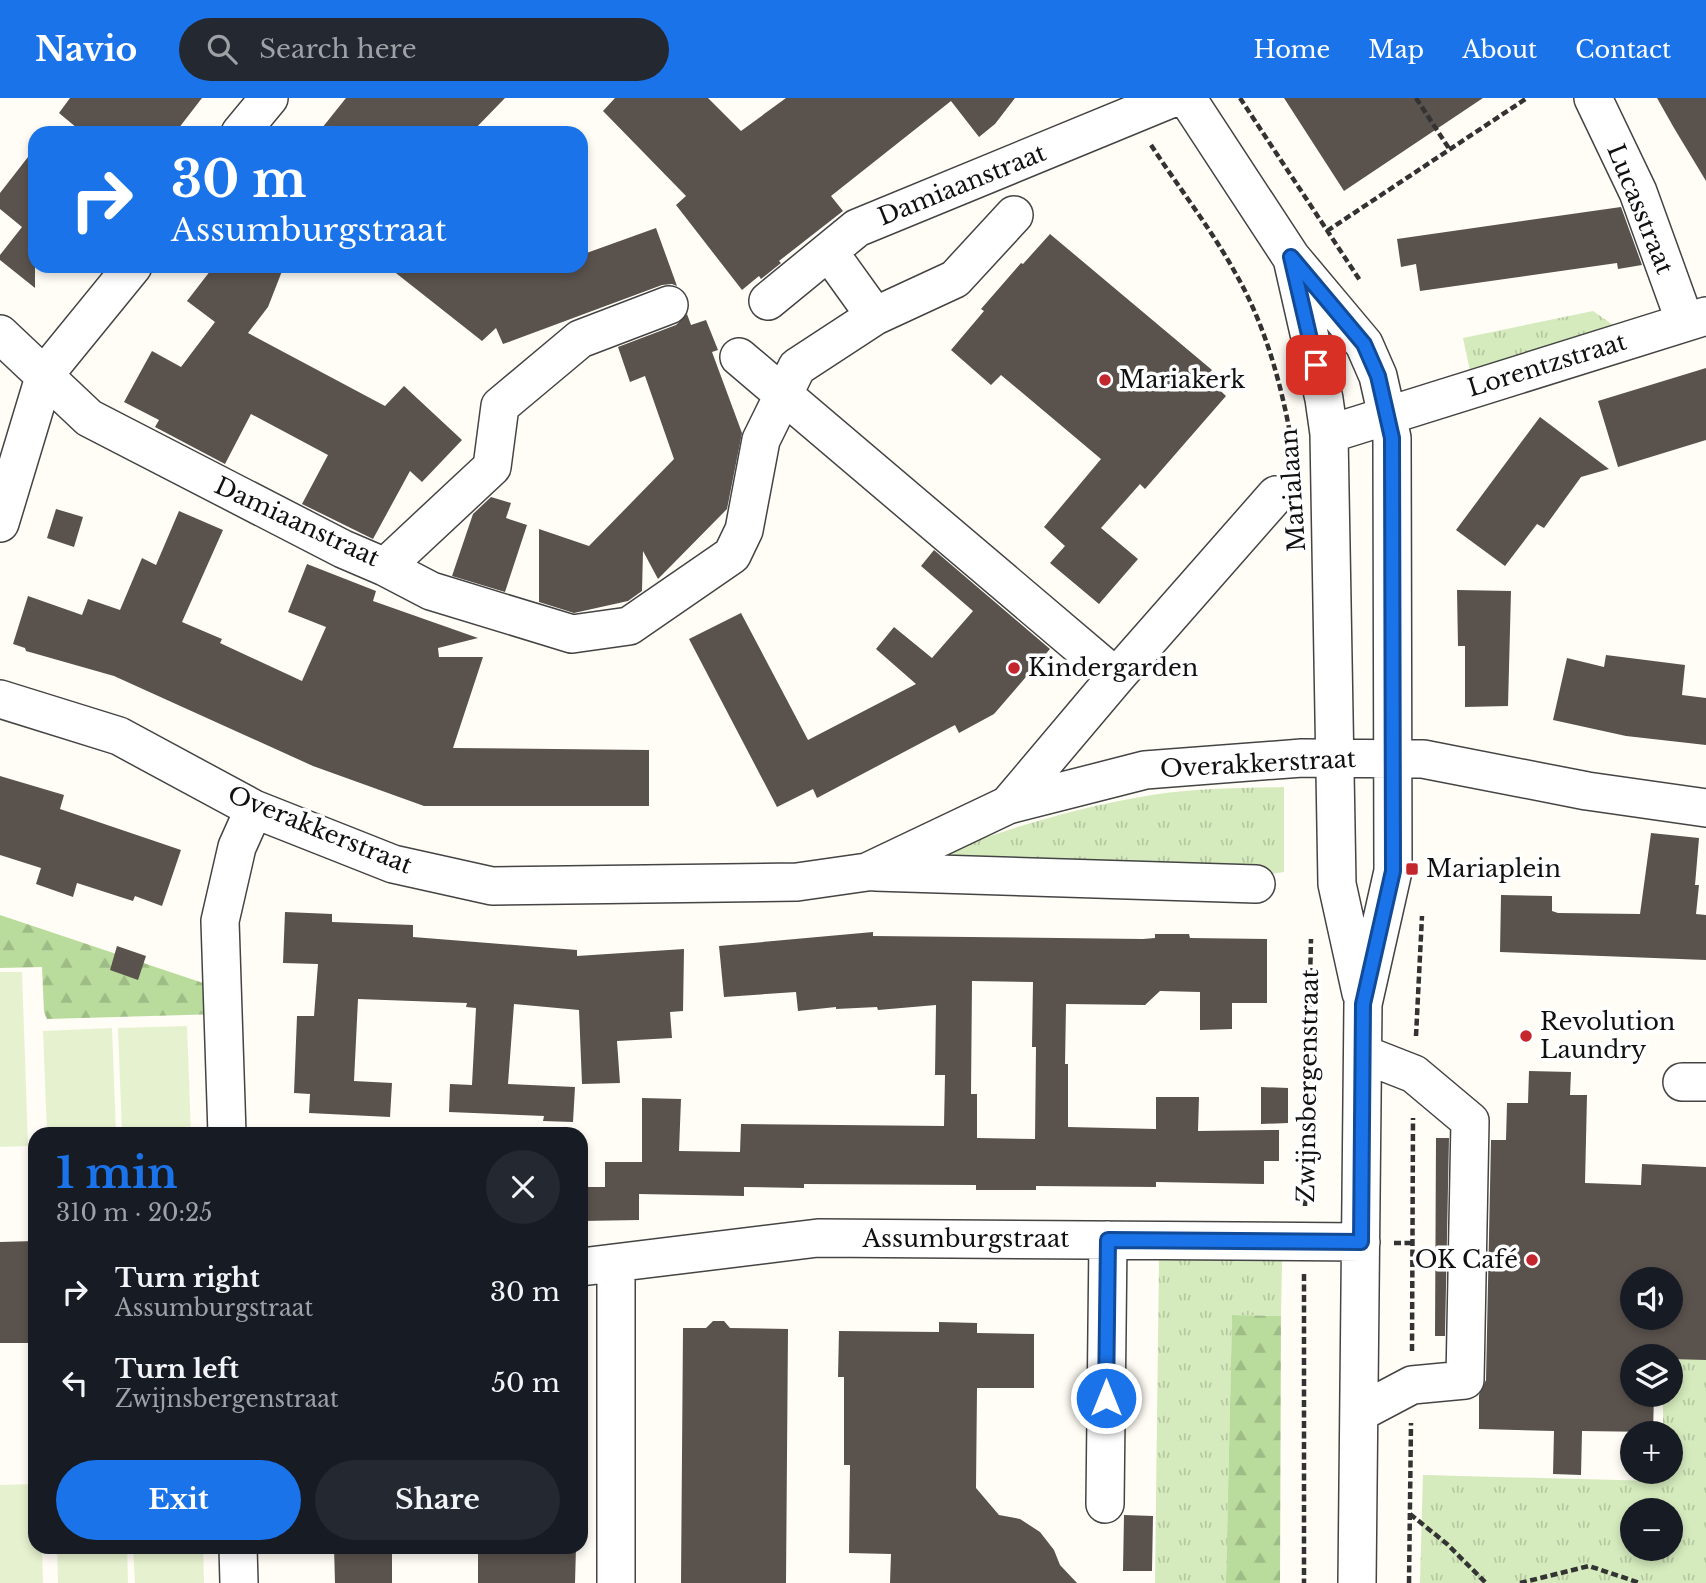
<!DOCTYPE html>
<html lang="en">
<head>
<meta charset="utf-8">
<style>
	body { margin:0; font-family:"Libre Baskerville",serif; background:#242831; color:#f1f3f6; height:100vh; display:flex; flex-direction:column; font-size:26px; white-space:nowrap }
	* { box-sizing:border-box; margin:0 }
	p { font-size:23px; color:#9ea1a6 }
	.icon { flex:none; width:38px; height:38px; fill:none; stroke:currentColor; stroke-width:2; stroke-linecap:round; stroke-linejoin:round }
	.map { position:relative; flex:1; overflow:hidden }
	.side { position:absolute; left:28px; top:1029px; width:560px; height:427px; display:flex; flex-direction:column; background:#171b24; border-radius:21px; box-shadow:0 4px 10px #0003 }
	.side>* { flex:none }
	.guide { position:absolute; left:28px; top:28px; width:560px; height:147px; border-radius:21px; box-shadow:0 4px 10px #0003; background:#1a73e8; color:#fff; overflow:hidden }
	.tools { position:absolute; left:1620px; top:1169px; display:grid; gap:14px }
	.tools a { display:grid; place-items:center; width:63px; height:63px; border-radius:50%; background:#171b24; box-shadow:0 4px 10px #0003; font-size:35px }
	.pin { position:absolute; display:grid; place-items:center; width:60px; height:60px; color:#fff; margin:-30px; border-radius:14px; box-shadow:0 4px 10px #0006 }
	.me { position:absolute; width:77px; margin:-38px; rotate:0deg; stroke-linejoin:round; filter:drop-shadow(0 0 5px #0008) }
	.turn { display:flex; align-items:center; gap:24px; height:147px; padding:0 28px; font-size:32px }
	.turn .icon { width:91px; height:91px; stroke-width:2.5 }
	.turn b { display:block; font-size:49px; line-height:60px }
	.round { display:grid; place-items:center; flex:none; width:74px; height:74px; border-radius:37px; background:#242831 }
	.head { display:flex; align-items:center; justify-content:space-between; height:119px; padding:0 28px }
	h1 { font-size:42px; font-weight:800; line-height:52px; color:#1a73e8 }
	.cta { display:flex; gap:14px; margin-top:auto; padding:14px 28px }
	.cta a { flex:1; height:80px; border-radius:42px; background:#1a73e8; color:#fff; font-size:28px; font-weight:800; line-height:80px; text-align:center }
	.cta a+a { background:#242831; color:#f1f3f6 }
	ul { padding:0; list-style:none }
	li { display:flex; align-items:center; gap:21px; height:91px; padding:0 28px }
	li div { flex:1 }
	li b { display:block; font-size:26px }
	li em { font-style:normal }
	header { display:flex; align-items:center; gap:42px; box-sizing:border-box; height:98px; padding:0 35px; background:#1a73e8; color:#fff }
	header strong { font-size:33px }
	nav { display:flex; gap:38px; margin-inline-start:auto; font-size:24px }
	.search { width:490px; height:63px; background:#242831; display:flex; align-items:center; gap:18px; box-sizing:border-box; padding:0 24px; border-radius:38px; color:#9ea1a6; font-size:26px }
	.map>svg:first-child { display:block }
	.grass { fill:url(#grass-tufts); fill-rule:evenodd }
	.forest { fill:url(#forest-firs) }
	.pitch { fill:#e6f2cf }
	.building { fill:#5a524d; fill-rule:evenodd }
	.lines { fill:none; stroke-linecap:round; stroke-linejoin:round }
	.minor-casing { stroke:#444; stroke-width:40 }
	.path { stroke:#333; stroke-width:4.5; stroke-dasharray:7 3.5; stroke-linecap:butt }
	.minor { stroke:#fff; stroke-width:37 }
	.route-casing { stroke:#114b97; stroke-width:18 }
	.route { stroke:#1a73e8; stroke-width:12 }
	.poi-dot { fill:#c4262e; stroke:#fff; stroke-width:2.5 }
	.labels { text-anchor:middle; stroke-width:7; stroke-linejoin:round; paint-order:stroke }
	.street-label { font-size:24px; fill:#111; stroke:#fff }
	.poi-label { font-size:24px; fill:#111; stroke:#fff; text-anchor:start }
</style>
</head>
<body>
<header>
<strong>Navio</strong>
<div class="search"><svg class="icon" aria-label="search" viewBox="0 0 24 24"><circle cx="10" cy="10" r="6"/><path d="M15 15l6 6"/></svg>Search here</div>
<nav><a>Home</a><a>Map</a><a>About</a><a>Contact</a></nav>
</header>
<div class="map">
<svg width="1706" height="1485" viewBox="0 0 1706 1485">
	<defs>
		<pattern id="grass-tufts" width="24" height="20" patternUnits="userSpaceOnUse" patternTransform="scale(1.75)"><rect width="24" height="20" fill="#d5ebbd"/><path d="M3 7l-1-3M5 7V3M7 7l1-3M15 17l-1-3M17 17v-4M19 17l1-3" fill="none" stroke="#b6c8a1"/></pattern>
		<pattern id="forest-firs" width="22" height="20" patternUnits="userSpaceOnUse" patternTransform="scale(1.75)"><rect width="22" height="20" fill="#b9dc9c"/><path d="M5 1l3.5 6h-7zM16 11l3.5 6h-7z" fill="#9ebc85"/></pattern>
	</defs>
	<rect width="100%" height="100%" fill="#fffdf5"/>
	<!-- grass -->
	<path class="grass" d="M1593,213L1616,229L1470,273L1463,240Z
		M1284,689V774L1258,778L991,770L940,755C1008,731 1074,710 1146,698C1191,690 1238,690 1284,689Z
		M1159,1161L1282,1163L1281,1218L1232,1217L1226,1485H1155Z
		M1663,1226H1706V1485H1420L1423,1377L1656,1383L1659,1374H1671V1335H1663V1297H1671V1258H1663ZM1633,1412H1671V1451H1633Z"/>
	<!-- forest -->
	<path class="forest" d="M0,817L221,891L220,916L47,921L44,914L42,869L0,870Z
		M1232,1217L1281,1218L1280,1485H1226Z"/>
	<!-- pitch -->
	<path class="pitch" d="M0,874H22L28,1048L0,1049Z
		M187,928L191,1036H122L118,930Z
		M112,930L116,1036H47L43,933Z
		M35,1386V1449H42L43,1485H0V1387Z
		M57,1449H127L128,1485H58Z
		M133,1449H203L204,1485H135Z"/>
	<!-- building -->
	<path class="building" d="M70,0H202L175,35H83L59,15Z
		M346,0H505L471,35H318Z
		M615,0H708L741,33L786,0H1015L995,26L979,39L951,3L831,98L843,113L779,163L781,165L761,181L759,178L742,192L676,107L686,98L603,13Z
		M1284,0H1483L1344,93Z
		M1657,0H1706V83L1674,30Z
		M35,50V190L0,162V157L22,129L0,111V95Z
		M1621,109L1642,167L1618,171L1617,165L1420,193L1416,166L1401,169L1397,141Z
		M656,130L677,188L672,186L662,187L503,246L496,230L482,243L387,168H581V157Z
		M1050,136L1212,272L1206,279L1226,298L1145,391L1140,386L1101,430L1138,461L1099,506L1050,465L1065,448L1044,429L1101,361L1001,277L991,287L951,252L984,213L981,211L1021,165L1023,166Z
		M214,168H284L268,209L248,235L385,308L404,288L462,342L422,384L410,373L373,441L302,406L328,357L251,316L225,366L155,329L159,322L124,304L152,253L181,269L215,224L187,203Z
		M687,216L691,227L706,222L718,252L712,254L742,335L727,411L658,481L643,453L642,493L628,503L574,515L539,504V431L589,448L674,361L645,278L630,284L618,249L676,227Z
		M1706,270V342L1618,369L1598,303Z
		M1540,319L1609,371L1581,379L1544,430L1537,426L1505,468L1456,432Z
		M491,399L511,405L506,420L527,427L505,494L452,478L473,416Z
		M56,411L83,419L74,449L47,440Z
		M179,413L223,432L182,524L222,541L220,545L302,583L326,529L288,514L307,466L376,493L373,503L478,540L438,550L439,559H483L453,650L649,652V708H424L313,668L114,578L26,553L25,550L13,546L28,498L82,517L88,501L120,512L142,460L156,467Z
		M934,452L1050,551L994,616L959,635L955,627L817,700L813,691L777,709L689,541L741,515L808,642L916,586L876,551L894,529L932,560L973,513L921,468Z
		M1457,492L1511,493L1508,608L1465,609V548H1458Z
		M1606,557L1685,567L1682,597L1706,600V647L1626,638L1553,622L1567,560L1604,569Z
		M0,678L64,697L60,711L181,752L162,808L135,798L133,803L77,785L73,799L36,786L41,770L0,757Z
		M1651,735L1699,740L1695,787H1699L1696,816L1706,817V862L1500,854L1501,797L1552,798V813L1558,815L1640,816Z
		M285,814L332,816V824L413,827V839L577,852V858L684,851L683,913L670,914L672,940L617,943L620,985L582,986L579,912L514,906L508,986L575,989L573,1024L543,1023L544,1018L449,1014L450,986L472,987L476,910L466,909L467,905L358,901L354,983L392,985L390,1019L309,1015L310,996L294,995L297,918H314L318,866L283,865Z
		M873,834V838L1143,841L1155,840V836H1189L1190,840L1267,841V905H1232V931L1200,932V894L1160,893L1145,907L1066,906L1065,966H1068V1029L1156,1031V999H1199L1198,1033L1279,1032V1063H1264V1086L1156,1084V1089L1036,1088V1092H976V1087L804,1086V1090L744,1089V1098L639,1096V1122L581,1123V1089H605V1064H642V1000L681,1001L679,1053L740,1054L741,1026L944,1028L945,977H935L936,907L878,912L877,909L836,911V909L798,913L796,894L724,899L719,848ZM972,883L1033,884L1032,949H1036L1035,1041L977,1040V996H971Z
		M117,848L146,858L138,882L110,872Z
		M1529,973L1571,974L1570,997H1587L1585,1085L1641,1087L1642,1066L1706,1069V1262L1671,1261V1258H1633V1297H1654L1653,1334L1582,1333L1581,1377L1553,1376L1554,1333L1479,1331V1297L1486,1282L1491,1042H1506L1507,1005H1528ZM1633,1181H1671V1220H1633Z
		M1261,989L1288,990V1025L1261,1026Z
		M1436,1040H1449L1445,1238H1435Z
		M35,1143V1245H0V1144Z
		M713,1223H724L730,1230L788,1231L786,1485H681L683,1230H706Z
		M939,1224L977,1225V1235L1034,1236V1290H977L976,1390L999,1417L1020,1421L1040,1434L1054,1452L1060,1467L1077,1485H890L891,1456L849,1455L850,1367H844V1279H838L839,1233L939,1234Z
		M1124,1417L1153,1418L1152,1473H1123Z
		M334,1449H392V1485H335Z
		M504,1449H576L575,1485H478V1453L504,1454Z"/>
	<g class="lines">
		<!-- minor casing -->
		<g class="minor-casing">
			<path id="minor" d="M1187,0L1291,159L1364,246L1378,278L1392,340L1393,773L1363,906L1357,1485
				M1593,0L1638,94L1685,224
				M240,35L269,0
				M829,154L875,218
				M1293,165L1324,301L1329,336L1337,786L1361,895
				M768,203L857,130L1173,0
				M0,236L89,320L343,451L385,469L431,493L572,536L629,528L732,457L744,432L761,342L797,269L875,218L955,181L1014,117
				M739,259L1116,579
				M1329,336L1706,218
				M0,425L45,276L133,168
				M385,469L492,369L500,308L580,241L669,207
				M0,601L119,638L254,711L393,766L492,788L797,784L867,774L1008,707L1145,672L1302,660L1423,661L1587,693L1706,710
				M1008,707L1116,579L1276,397
				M875,774L1256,786
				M1682,984H1706
				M227,1036L220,823L237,749L254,711
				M616,1166V1485
				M581,1169L818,1140L1361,1144
				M1359,1315L1412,1287L1465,1282L1470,1023L1414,976L1363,956
				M1105,1406L1108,1142
				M238,1449L239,1485"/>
		</g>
		<!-- path -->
		<path class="path" d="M1240,0L1361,184
			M1416,0L1450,52
			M1151,47C1179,90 1212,132 1237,178C1266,229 1282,289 1292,346
			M1327,133L1527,0
			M1416,938L1422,818
			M1305,1108L1311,841
			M1394,1145H1411
			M1304,1176V1485
			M1412,1253L1413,1020
			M1410,1416L1447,1446L1486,1485
			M1409,1485L1411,1325
			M1520,1485L1589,1468L1640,1485"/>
		<!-- minor -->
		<use href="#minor" class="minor"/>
	</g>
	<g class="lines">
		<!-- route casing -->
		<g class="route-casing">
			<path id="route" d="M1106,1300L1108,1142L1361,1144L1363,906L1393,773L1392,340L1378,278L1364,246L1291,159L1316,267"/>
		</g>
		<!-- route -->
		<use href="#route" class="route"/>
	</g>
	<!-- markers -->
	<g class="poi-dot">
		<circle cx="1105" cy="282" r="7"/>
		<circle cx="1014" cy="570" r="7"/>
		<rect x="1405" y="764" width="14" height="14" rx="3.5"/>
		<circle cx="1526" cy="938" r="7"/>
		<circle cx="1532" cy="1162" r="7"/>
	</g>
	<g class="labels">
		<!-- street labels -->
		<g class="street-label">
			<text transform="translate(962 87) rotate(-22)" y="8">Damiaanstraat</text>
			<text transform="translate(1640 111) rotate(68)" y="8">Lucasstraat</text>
			<text transform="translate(1547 267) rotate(-17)" y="8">Lorentzstraat</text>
			<text transform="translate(1293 392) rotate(-94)" y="8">Marialaan</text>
			<text transform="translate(297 424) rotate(25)" y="8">Damiaanstraat</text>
			<text transform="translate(1258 666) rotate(-3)" y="8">Overakkerstraat</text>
			<text transform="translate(320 732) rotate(22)" y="8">Overakkerstraat</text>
			<text transform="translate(1308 988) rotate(-89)" y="8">Zwijnsbergenstraat</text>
			<text x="966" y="1149">Assumburgstraat</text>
		</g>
		<!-- poi labels -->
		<g class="poi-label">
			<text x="1119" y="290">Mariakerk</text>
			<text x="1028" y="578">Kindergarden</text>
			<text x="1426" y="779">Mariaplein</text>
			<text x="1540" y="932">Revolution<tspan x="1540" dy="28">Laundry</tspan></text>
			<text x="1518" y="1170" text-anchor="end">OK Café</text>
		</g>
	</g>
</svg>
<div class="tools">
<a><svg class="icon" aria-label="sound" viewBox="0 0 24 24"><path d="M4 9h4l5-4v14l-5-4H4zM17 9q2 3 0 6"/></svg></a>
<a><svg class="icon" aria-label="layers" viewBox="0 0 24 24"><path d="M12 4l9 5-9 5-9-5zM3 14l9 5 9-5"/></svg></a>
<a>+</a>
<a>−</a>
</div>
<div class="pin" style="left:1316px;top:267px;background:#d93025"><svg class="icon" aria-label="arrive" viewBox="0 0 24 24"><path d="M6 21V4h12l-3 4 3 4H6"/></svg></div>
<svg class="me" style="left:1106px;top:1300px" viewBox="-20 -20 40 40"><circle r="17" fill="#1a73e8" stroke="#fff" stroke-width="3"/><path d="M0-11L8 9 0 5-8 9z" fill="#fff"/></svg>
<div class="guide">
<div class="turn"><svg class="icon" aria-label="right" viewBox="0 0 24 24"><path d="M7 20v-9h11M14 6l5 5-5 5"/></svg><div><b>30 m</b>Assumburgstraat</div></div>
</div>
<section class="side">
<div class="head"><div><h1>1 min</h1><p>310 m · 20:25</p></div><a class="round"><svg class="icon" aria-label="close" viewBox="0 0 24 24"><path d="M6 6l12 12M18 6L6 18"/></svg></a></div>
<ul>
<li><svg class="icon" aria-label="right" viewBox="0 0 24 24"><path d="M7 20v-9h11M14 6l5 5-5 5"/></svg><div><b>Turn right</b><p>Assumburgstraat</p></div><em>30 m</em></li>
<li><svg class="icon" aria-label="left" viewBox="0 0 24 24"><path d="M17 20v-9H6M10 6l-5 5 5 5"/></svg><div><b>Turn left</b><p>Zwijnsbergenstraat</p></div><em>50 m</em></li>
</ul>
<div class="cta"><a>Exit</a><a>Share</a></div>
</section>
</div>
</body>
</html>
